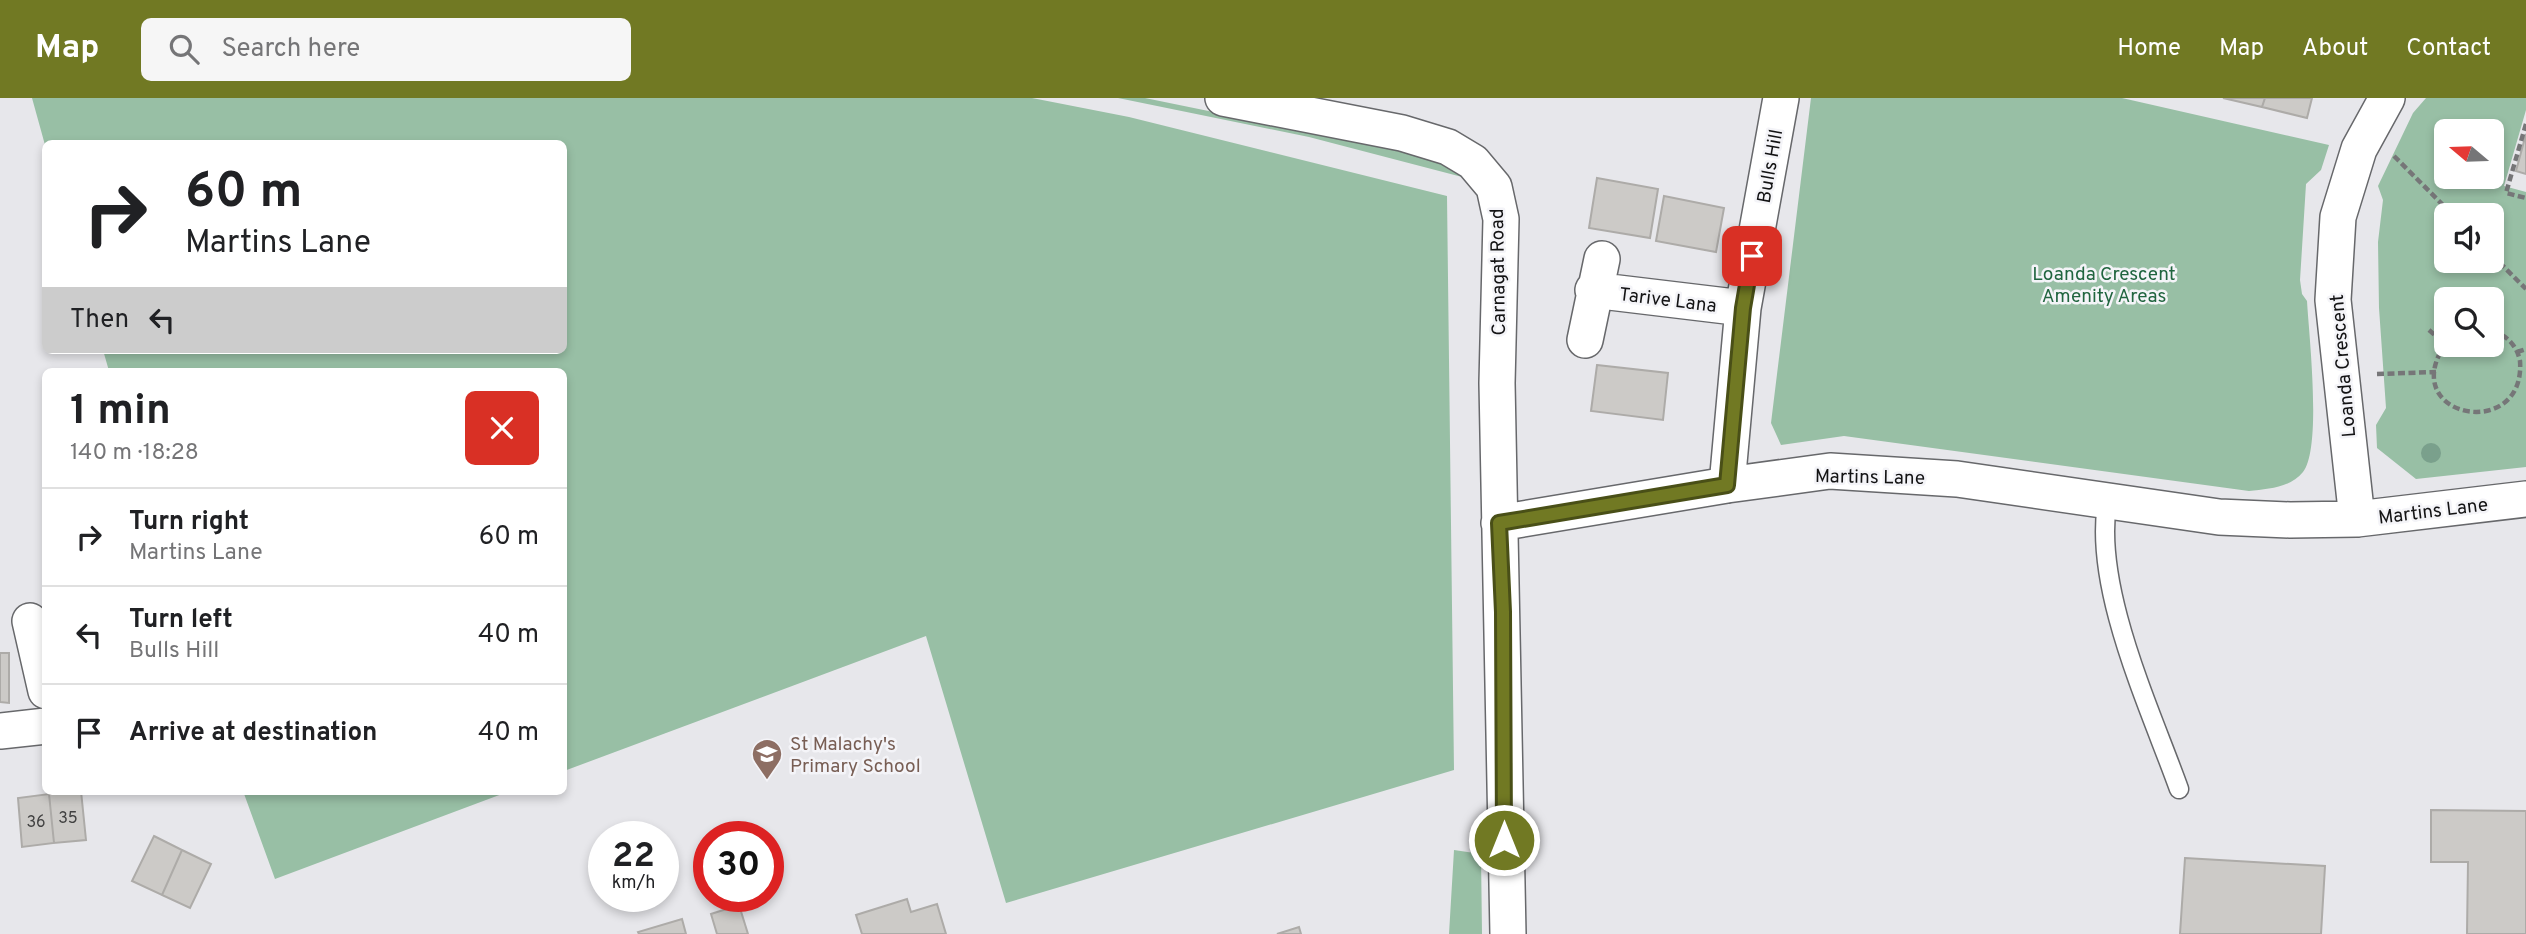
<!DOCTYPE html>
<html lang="en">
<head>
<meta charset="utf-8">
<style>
	body { margin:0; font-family:Overpass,sans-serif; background:#f6f6f6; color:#202124; height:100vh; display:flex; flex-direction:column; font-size:26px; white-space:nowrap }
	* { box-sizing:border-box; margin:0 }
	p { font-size:23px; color:#757577 }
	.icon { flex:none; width:38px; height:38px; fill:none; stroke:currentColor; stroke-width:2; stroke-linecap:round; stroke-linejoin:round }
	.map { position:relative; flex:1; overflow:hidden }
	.side { position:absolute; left:42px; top:270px; width:525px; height:427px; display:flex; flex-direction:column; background:#fff; border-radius:10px; box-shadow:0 4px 10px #0003 }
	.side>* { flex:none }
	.top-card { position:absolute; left:42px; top:42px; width:525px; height:214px; border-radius:10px; box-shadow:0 4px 10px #0003; background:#fff; color:#202124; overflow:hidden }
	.needle { width:46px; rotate:289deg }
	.tools { position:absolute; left:2434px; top:21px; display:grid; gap:14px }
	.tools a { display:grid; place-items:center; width:70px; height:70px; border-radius:10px; background:#fff; box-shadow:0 4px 10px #0003; font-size:35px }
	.speed { position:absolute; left:588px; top:723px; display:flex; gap:14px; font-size:35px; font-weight:700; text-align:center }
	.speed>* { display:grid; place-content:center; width:91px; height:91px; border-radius:50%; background:#fff; box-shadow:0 4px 10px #0003; line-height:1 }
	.speed small { font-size:18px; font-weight:400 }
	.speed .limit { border:10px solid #d22; background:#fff; color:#111 }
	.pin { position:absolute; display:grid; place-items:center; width:60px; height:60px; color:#fff; margin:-30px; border-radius:14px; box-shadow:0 4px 10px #0006 }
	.me { position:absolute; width:77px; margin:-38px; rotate:0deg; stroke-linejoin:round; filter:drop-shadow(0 0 5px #0008) }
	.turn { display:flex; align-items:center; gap:24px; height:147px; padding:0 28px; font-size:32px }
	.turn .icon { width:91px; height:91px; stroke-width:2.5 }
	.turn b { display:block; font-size:49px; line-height:60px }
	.then { display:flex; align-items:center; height:66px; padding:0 28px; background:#0003; gap:14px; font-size:26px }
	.round { display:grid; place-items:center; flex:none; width:74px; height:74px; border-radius:10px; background:#f6f6f6 }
	.overview { display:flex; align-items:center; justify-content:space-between; height:119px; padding:0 28px }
	h1 { font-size:42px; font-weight:700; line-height:52px }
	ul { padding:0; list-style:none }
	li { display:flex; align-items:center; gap:21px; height:98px; padding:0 28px; border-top:2px solid #e0e0e0 }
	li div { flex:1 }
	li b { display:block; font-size:26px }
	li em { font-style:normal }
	header { display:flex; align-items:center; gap:42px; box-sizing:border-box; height:98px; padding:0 35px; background:#717923; color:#fff }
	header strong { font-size:33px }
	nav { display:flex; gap:38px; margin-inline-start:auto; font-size:24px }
	.search { width:490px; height:63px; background:#f6f6f6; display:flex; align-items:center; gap:18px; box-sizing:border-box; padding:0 24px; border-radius:10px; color:#757577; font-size:26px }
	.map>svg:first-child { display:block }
	.green { fill:#98bfa5; fill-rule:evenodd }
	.building { fill:#cccac7; stroke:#adaba8; stroke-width:2 }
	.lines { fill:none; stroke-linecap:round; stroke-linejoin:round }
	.service-casing { stroke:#67686b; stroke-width:21 }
	.minor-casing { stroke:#67686b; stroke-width:38 }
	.path { stroke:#767678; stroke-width:4.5; stroke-dasharray:7 3.5; stroke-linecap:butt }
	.service { stroke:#fff; stroke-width:18 }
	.minor { stroke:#fff; stroke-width:35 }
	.tree { fill:#7aa08c }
	.route-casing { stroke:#494f17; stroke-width:18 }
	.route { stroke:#717923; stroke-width:12 }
	.labels { text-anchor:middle; stroke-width:5; stroke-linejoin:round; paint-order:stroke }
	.number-label { font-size:16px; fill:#414141 }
	.street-label { font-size:19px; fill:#131314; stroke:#f4f4f8 }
	.park-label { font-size:19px; fill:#20653f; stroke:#f4f4f8 }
	.education-label { font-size:19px; fill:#785e54; stroke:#f4f4f8; text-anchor:start }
</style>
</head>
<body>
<header>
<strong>Map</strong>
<div class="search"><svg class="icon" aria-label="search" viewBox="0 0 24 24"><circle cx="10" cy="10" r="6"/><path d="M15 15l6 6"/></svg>Search here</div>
<nav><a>Home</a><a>Map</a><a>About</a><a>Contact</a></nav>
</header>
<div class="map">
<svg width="2526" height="836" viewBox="0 0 2526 836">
	<rect width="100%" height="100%" fill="#e7e7eb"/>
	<!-- green -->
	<path class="green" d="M32,0H1032L1129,19L1447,98L1454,672L1006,805L926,538L564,673V273H109L103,252H564V46L45,47Z
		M1118,0H1145L1419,56L1461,70L1466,80L1309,39Z
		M1811,0H2122L2329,47L2321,72L2306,86L2300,182L2302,196L2307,203C2309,237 2322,350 2303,374C2290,390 2268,391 2249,393L1844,338L1781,347L1771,325Z
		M2426,0H2526V12L2504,88L2526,94V369L2416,381L2377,350L2376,327L2386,310L2379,210L2378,144L2383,102L2378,88L2413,15ZM2492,33V79H2446V33ZM2492,117V163H2446V117ZM2492,201V247H2446V201Z
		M243,693H510L275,781Z
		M1454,752L1481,756L1482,836H1449Z"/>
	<!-- building -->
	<path class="building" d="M2223,0H2265L2262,9Z
		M2265,0H2312L2307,20L2262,9Z
		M2526,36V76L2516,73Z
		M1597,80L1658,91L1650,140L1589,130Z
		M1664,98L1724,110L1716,154L1656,143Z
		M1597,267L1668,275L1663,322L1591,313Z
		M0,555H9V605L0,604Z
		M81,693L86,742L54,745L49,696Z
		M49,696L54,745L22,749L18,700Z
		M2431,712L2526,713V836H2467L2468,764H2431Z
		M154,738L182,752L162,797L132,783Z
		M182,752L211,766L190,810L162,797Z
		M2185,760L2325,768L2321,836H2180Z
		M907,801L911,814L937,806L946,836H862L856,817Z
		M739,807L748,836H717L711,816Z
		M682,821L686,836H639L638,834Z
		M1299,829L1301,836H1277Z"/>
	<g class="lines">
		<!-- service casing -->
		<g class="service-casing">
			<path id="service" d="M2108,401C2091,486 2150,610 2179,691"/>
		</g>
		<!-- minor casing -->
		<g class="minor-casing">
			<path id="minor" d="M1223,0L1402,35L1448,49L1473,64L1494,89L1501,121L1497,285L1508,836
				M1593,192L1743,210
				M1585,242L1602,161
				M1727,387L1743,210L1781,0
				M2357,421L2333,202L2338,119L2359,51L2387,0
				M1499,425L1727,387L1830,373L1957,381L2219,419L2290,422L2357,421L2526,401
				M30,523L46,593
				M0,633L46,628"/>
		</g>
		<!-- path -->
		<path class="path" d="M2526,26L2506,95L2526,100
			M2394,58L2453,117
			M2492,157L2526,191
			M2429,232L2445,246
			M2446,245C2394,320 2526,345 2520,263C2517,248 2507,237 2492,233
			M2517,254L2526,251
			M2377,276L2436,274"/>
		<!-- service -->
		<use href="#service" class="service"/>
		<!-- minor -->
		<use href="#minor" class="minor"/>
	</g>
	<!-- trees -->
	<circle class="tree" cx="2431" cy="355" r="10"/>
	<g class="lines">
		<!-- route casing -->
		<g class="route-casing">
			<path id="route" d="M1504,742L1503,514L1499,425L1727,387L1743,210L1752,158"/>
		</g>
		<!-- route -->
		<use href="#route" class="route"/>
	</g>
	<!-- icons -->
	<defs>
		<g id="school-pin" transform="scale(1.575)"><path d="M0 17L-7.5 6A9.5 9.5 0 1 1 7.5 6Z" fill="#8d6e63" stroke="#f4f4f8"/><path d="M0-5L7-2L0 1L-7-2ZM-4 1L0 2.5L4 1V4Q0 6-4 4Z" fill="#fff"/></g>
	</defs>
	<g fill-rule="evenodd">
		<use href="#school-pin" x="767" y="656"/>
	</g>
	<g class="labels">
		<!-- number labels -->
		<g class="number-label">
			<text x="68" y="725">35</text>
			<text x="36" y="729">36</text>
		</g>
		<!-- street labels -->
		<g class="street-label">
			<text transform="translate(1769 68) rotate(-80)" y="7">Bulls Hill</text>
			<text transform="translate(1497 174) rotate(-91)" y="7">Carnagat Road</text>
			<text transform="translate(1668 201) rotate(7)" y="7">Tarive Lana</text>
			<text transform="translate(2342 268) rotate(-95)" y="7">Loanda Crescent</text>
			<text transform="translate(1870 378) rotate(1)" y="7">Martins Lane</text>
			<text transform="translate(2433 412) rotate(-7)" y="7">Martins Lane</text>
		</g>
		<!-- park labels -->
		<g class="park-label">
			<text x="2104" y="182">Loanda Crescent<tspan x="2104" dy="22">Amenity Areas</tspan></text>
		</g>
		<!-- education labels -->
		<g class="education-label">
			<text x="790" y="652">St Malachy's<tspan x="790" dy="22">Primary School</tspan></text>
		</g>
	</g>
</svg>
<div class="tools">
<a><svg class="needle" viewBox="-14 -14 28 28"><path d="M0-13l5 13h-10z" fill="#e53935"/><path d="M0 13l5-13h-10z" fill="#757577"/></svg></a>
<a><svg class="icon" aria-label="sound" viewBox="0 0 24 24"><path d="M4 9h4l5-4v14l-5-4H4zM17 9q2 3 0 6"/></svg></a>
<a><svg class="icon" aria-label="search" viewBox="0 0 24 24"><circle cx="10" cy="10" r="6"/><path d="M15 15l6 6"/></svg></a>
</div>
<div class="speed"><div>22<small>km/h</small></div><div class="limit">30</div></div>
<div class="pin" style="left:1752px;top:158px;background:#d93025"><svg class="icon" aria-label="arrive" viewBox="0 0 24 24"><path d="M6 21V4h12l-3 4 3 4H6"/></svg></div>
<svg class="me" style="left:1504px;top:742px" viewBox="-20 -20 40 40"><circle r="17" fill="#717923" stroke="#fff" stroke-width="3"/><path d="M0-11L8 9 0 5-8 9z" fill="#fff"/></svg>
<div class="top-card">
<div class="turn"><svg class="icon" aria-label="right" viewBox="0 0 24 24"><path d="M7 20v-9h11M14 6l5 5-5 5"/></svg><div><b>60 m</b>Martins Lane</div></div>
<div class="then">Then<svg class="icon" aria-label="left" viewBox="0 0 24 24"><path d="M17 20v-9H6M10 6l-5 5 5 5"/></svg></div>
</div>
<section class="side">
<div class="overview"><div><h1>1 min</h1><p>140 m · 18:28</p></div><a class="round" style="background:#d93025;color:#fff"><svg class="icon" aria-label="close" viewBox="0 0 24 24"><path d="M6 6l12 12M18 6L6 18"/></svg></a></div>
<ul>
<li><svg class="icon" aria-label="right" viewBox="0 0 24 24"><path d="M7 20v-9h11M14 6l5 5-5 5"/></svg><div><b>Turn right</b><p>Martins Lane</p></div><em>60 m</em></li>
<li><svg class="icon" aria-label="left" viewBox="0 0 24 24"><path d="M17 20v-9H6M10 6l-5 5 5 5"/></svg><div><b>Turn left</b><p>Bulls Hill</p></div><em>40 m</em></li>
<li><svg class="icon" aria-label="arrive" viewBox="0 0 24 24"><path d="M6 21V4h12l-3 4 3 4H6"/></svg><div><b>Arrive at destination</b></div><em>40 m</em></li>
</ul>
</section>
</div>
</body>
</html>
